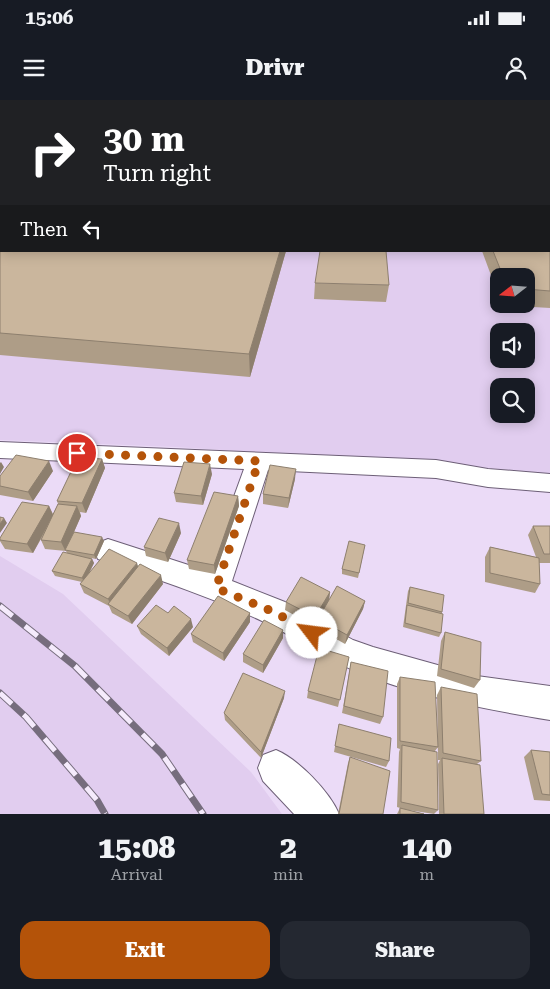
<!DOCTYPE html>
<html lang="en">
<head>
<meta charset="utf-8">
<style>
	body { margin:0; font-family:"Roboto Serif",serif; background:#242831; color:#f1f3f6; height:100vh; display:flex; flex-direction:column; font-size:19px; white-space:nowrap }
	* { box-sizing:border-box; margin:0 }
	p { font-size:16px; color:#9ea1a6 }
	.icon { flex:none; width:28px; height:28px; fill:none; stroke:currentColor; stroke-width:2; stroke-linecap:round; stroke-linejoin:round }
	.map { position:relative; height:714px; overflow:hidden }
	.sheet { display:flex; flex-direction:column; background:#171b24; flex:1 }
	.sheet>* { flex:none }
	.guide { position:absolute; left:0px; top:0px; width:550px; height:152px; box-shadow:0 2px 12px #0003; background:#202124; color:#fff; overflow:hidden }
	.needle { width:32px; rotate:253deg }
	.buttons { position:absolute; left:490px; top:168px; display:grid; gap:10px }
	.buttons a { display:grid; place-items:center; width:45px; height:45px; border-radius:10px; background:#171b24; box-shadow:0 2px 12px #0003; font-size:25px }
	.pin { position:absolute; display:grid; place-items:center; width:42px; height:42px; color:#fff; margin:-21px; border:2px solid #fff; border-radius:50%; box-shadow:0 1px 5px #0007 }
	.me { position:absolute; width:55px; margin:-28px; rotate:300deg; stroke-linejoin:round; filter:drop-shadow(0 0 4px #0008) }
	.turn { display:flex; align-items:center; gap:18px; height:105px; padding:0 20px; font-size:22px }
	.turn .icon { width:65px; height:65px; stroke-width:2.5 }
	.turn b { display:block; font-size:35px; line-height:42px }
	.then { display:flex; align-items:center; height:48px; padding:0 20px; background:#0003; gap:10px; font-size:19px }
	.eta { display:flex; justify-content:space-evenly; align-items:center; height:85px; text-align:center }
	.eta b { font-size:30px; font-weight:800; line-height:35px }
	.cta { display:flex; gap:10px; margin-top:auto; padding:10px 20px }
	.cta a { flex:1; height:58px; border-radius:15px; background:#b45309; color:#fff; font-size:20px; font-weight:800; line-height:58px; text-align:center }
	.cta a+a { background:#242831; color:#f1f3f6 }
	.status { display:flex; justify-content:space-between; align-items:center; height:35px; padding:0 25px; background:#171b24; direction:ltr }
	.status svg { height:14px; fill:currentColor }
	header { display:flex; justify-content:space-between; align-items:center; height:65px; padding:0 20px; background:#171b24; font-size:22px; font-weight:800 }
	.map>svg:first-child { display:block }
	.built { fill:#e1cdef; fill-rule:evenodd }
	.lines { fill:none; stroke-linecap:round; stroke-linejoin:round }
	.minor-casing { stroke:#6d5f77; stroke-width:2 }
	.tertiary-casing { stroke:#6d5f77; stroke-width:2 }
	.primary-casing { stroke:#6d5f77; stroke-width:30 }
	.minor { fill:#fff; fill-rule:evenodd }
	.tertiary { fill:#fff; fill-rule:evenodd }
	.primary { stroke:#fff; stroke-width:28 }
	.rail-casing { stroke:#766d7d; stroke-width:7 }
	.rail { stroke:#f5ebfc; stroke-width:5; stroke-dasharray:16; stroke-linecap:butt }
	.wall { fill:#ae9d87 }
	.shaded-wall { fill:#8d7f6e }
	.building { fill:#cab69d; stroke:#8d7f6e }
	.route { stroke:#b45309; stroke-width:9; stroke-dasharray:0 16.2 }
</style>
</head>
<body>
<div class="status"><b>15:06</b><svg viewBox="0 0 49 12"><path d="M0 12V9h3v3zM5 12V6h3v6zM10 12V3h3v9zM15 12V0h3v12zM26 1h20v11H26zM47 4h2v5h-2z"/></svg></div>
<header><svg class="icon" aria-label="menu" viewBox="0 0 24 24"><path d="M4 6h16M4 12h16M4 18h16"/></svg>Drivr<svg class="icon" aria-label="person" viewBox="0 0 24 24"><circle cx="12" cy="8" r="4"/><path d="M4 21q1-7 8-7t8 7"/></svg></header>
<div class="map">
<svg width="550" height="714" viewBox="0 0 550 714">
	<rect width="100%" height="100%" fill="#ebdbf7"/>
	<!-- built -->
	<path class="built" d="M0,0L57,1H1V151H549L550,78V374L480,367L176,347L0,340ZM499,176H526V204H499ZM499,231H526V259H499ZM499,286H526V314H499Z
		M74,0H354L359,1H86Z
		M0,456L63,494L251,672L282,714H0Z"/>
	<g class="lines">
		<!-- minor casing -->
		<g class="minor-casing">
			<path id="minor" d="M0,342L436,360L488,369L550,374V392L488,387L436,378L268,370L232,481L285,502L353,540L373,547L477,576L550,586V620C490,610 430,599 373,578C332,564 300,539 262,521C209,496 153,478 98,459L94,451L98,443L108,439L207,471L244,369L0,358Z
				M276,650C298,659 330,692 339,714H294L263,681L258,668L263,655Z"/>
		</g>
		<!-- tertiary casing -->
		<g class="tertiary-casing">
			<path id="tertiary" d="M57,0H80L81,1H58Z
				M517,0H535L536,1H518Z
				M549,43H550V51H549Z"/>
		</g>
		<!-- primary casing -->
		<g class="primary-casing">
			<path id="primary" d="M542,0L550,1"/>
		</g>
		<!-- minor -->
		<use href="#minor" class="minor"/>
		<!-- tertiary -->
		<use href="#tertiary" class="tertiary"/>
		<!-- primary -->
		<use href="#primary" class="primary"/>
		<!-- rail casing -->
		<g class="rail-casing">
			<path id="rail" d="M0,506L75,566L162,654L203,714
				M0,593L26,617L97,700L105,714"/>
		</g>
		<!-- rail -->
		<use href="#rail" class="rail"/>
	</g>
	<!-- wall -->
	<path class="wall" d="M421,0H442V1H421Z
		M446,0H514V1H447Z
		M549,1H550V43H549Z
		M0,15H1V54H0Z
		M0,97L1,151H286L250,277L0,255Z
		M550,145V208L502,205L501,204H526V176H499V197L482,151H549Z
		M315,183L389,185L386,202L314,199Z
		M102,359L105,368L86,413L80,412L81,416L74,432L104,441L96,459L91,458L92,459L94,463L90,472L138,467L163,484L132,524L112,513L109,506L84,493L80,484L82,482L55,476L52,471L67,453L66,451L45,449L41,440L45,432L33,453L5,449L0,441V438L49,406L53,414L58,404L57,401Z
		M53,371L33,401L0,395V376Z
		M212,374L203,405L176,402L174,393Z
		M295,379L288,408L263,404V394Z
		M238,396L239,406L215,474L189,469L187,460Z
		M533,426H550V463H539L540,484L535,493L485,482V457L490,447L536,457L528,435Z
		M181,433L168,462L146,456L144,447Z
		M365,445L358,478L342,474V469Z
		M410,487L442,512V514L441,533L439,537L403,527L408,491Z
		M330,492L329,500L365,501L363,509L345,544L317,528L318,519L314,526L285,510L286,502Z
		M168,513L193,527L169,556L141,534L137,526Z
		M250,513V522L224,561L193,542L191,534Z
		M283,530V538L263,573L243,562V554Z
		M445,532L480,580L474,588L437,576L441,541Z
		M349,557L338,607L307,598L308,591Z
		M351,562L383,617L380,624L342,613Z
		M400,577L438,647L435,651L438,710L434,714L408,710L424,714H397L400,708L397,707L399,652L400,649L397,648V584Z
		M441,587L481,661L477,664L484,714H439L438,664L440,660H438L437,595Z
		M284,598L261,658L225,620L224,613Z
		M339,624L389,661L386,667L334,652Z
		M531,650L550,652V701L534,700L524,657Z
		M350,657L383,714H338L348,663Z"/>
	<!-- shaded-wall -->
	<path class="shaded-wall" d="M280,151H286L250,277L249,254Z
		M102,359L105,368L86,413L82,403Z
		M49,361L53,371L33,401L28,392Z
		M1,362L4,367L0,374V363Z
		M210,364L212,374L203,405L201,396Z
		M296,369L295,379L288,408L289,398Z
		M238,396L239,406L215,474L214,465Z
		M49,406L53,415L33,453L27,444Z
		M77,406L81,416L66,450H65L61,442Z
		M4,418L7,423L0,433V424Z
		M179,423L181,433L168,462L165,453Z
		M102,437L104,441L96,459L94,455Z
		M92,459L94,463L84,482L82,478Z
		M137,463L140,472L111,506L108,499Z
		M161,475L163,484L132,524L128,516Z
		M330,492L329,500L314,526L315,517Z
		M365,501L363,509L345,544L347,535Z
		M250,513V522L224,561L223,553Z
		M191,519L193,527L169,556L167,548Z
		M283,530V538L263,573V565Z
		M285,591L284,598L261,658V652Z"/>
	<!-- building -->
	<path class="building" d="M378,0H416L417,1H379Z
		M0,15H1V41H0Z
		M549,23H550V35H549Z
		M0,97H1V151H280L249,254L0,233Z
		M549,142L550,145V191L526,189V176H503L493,151H549Z
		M320,151H386L389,185L315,183Z
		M16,355L49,361L28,392L0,386V376Z
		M78,357L102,359L82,403L57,401Z
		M184,362L210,364L201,396L174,393Z
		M270,365L296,369L289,398L263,394Z
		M214,392L238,396L214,465L187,460Z
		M22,402L49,406L27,444L0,440V438Z
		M58,404L77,406L61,442L41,440Z
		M0,417L4,418L0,424Z
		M159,418L179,423L165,453L144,447Z
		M533,426H550V454H544Z
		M74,432L102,437L94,455L65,450Z
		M349,441L365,445L359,473L342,469Z
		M490,447L539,458L540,484L490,473Z
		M109,449L137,463L108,499L80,484Z
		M63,452L92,459L82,478L52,471Z
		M140,464L161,475L128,516L108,504Z
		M301,477L330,492L315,517L286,502Z
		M337,486L365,501L347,535L318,519Z
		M410,487L444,495L442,512L408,503Z
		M218,496L250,513L223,553L191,534Z
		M156,505L168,513L174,506L191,519L167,548L137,526Z
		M407,505L443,514L441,533L405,523Z
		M264,520L283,530L263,565L243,554Z
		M445,532L481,542L480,580L441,569Z
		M319,548L349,557L340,600L308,591Z
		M351,562L388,571L383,617L344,606Z
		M243,573L285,591L261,652L224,613Z
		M400,577L435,582L438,647L400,641Z
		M441,587L477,594L481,661L443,653Z
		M339,624L391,638L389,661L335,646Z
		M402,645L437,652L438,710L401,702Z
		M531,650L550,652V695L542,694Z
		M350,657L390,671L383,714H339Z
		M442,658L480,665L484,714H444Z
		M400,708L424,714H400Z"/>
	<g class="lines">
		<!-- route -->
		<path class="route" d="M77,353L259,361L216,488L274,512L312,533"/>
	</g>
</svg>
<div class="buttons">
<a><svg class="needle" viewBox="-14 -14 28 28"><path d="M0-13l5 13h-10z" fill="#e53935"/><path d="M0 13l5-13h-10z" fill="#9ea1a6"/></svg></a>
<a><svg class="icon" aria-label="sound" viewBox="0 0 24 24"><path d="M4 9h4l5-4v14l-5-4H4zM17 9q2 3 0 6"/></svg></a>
<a><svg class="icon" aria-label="search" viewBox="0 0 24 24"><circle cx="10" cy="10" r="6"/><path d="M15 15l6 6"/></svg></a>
</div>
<div class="pin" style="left:77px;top:353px;background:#d93025"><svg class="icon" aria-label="arrive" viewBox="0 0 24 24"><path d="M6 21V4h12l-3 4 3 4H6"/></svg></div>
<svg class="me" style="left:312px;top:533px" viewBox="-20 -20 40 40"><circle r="19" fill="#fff"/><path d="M0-13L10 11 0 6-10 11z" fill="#b45309"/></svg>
<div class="guide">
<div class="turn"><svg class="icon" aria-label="right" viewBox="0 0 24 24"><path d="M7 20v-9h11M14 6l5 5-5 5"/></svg><div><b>30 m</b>Turn right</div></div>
<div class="then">Then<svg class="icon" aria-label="left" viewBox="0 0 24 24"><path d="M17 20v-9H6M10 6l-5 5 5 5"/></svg></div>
</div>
</div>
<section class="sheet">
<div class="eta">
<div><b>15:08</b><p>Arrival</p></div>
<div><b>2</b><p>min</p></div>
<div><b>140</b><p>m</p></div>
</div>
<div class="cta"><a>Exit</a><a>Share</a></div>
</section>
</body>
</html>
